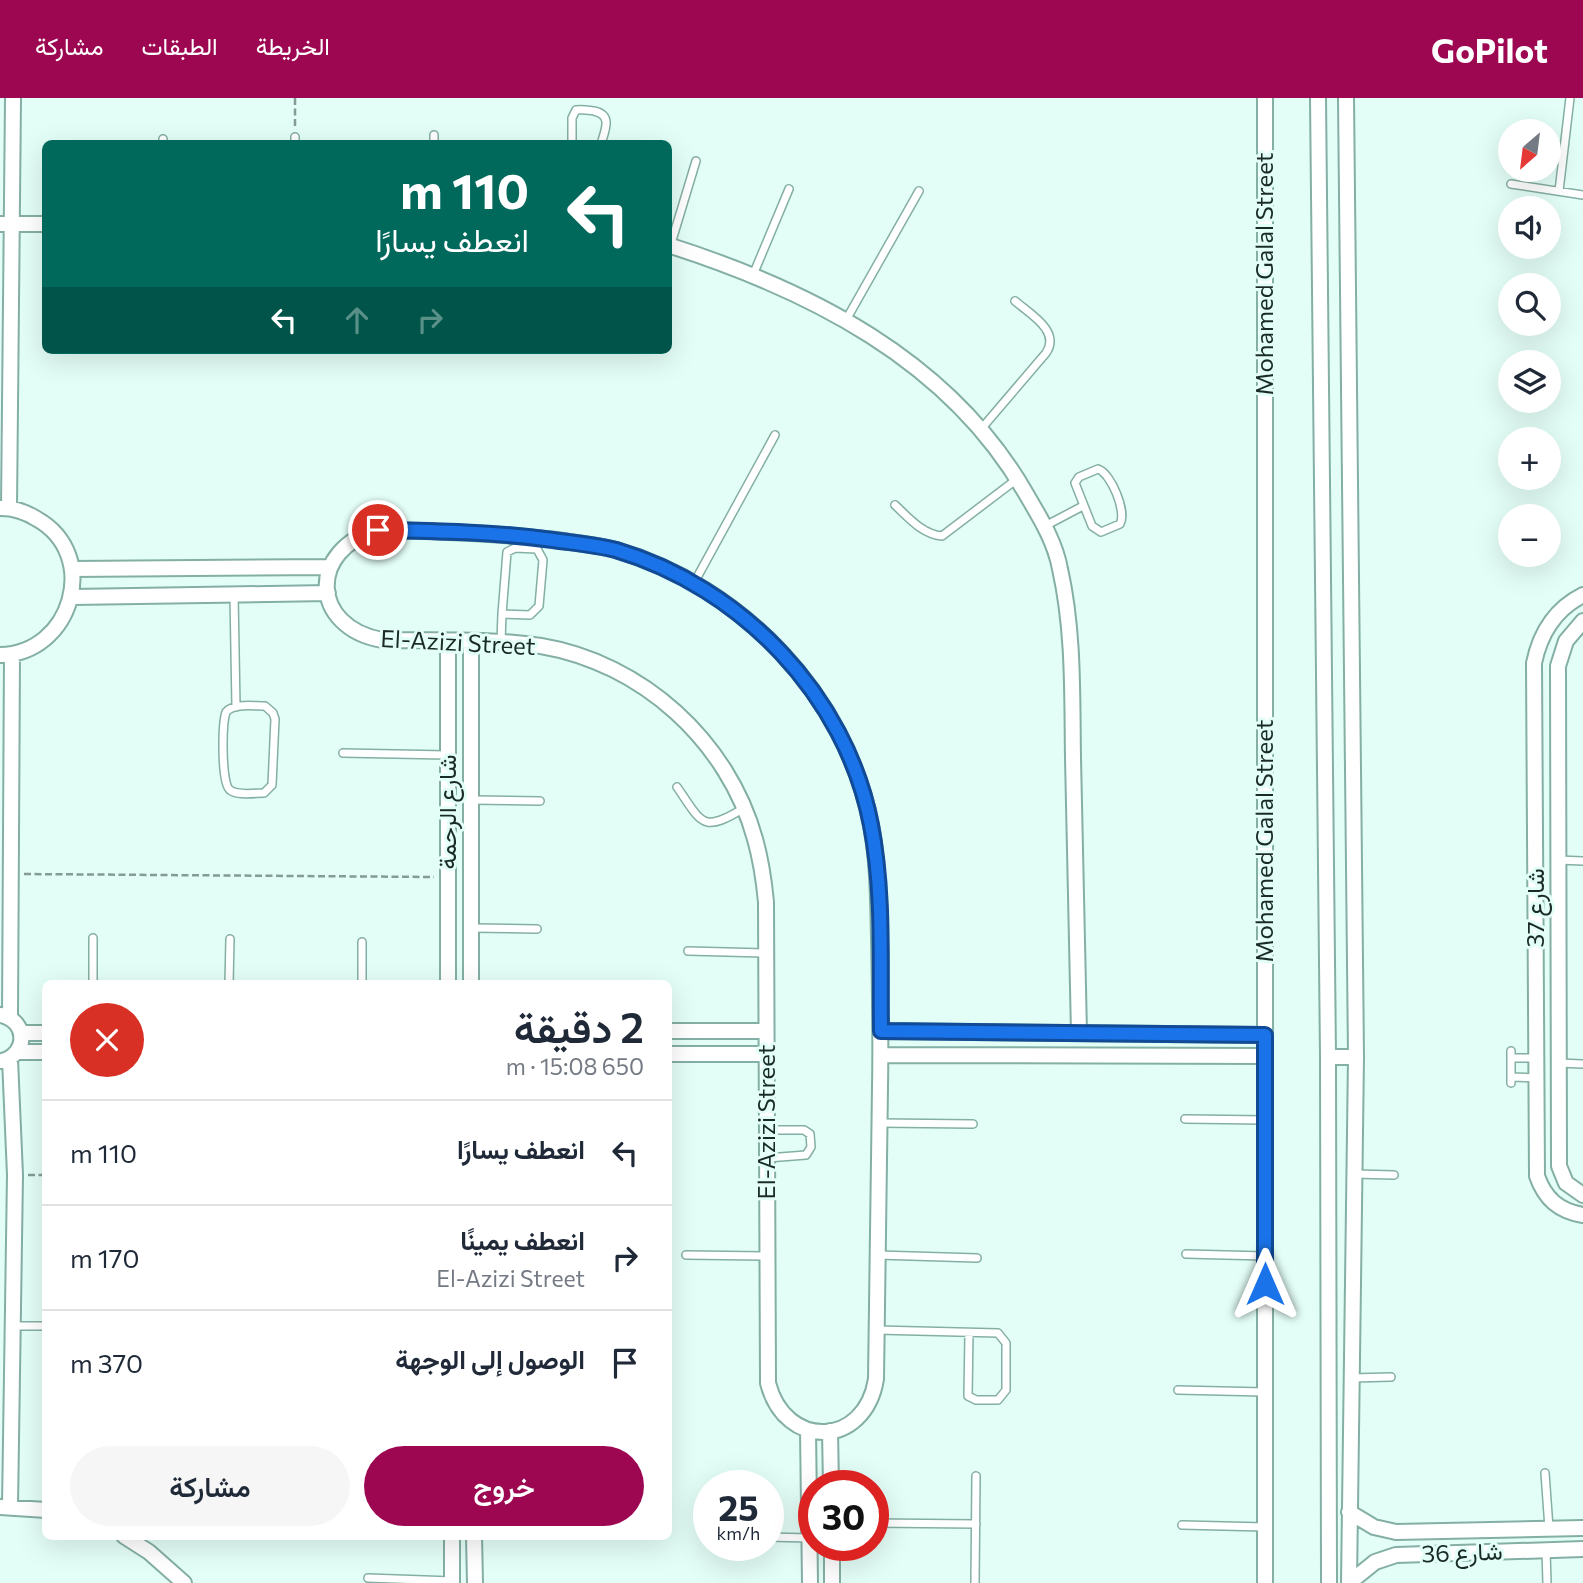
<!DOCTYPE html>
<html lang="ar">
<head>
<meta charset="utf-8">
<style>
	body { margin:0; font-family:Commissioner,Vazirmatn,sans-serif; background:#f6f6f7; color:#1f2937; direction:rtl; height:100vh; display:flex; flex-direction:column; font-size:26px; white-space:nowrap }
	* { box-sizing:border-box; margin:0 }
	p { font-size:23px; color:#747a83 }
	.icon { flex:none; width:38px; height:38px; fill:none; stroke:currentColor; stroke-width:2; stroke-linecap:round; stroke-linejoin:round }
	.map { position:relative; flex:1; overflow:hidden; direction:ltr }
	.details { position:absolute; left:42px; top:882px; width:630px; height:560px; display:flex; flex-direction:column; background:#fff; border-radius:10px; box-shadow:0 7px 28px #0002; direction:rtl }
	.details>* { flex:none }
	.hud { position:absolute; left:42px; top:42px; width:630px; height:214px; border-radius:10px; box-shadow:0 7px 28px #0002; direction:rtl; background:#00695c; color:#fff; overflow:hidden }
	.needle { width:46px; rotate:208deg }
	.fabs { position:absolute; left:1498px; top:21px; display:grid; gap:14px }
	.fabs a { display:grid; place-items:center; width:63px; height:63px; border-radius:50%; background:#fff; box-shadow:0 7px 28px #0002; font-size:35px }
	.speed { position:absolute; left:693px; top:1372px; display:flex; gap:14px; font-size:35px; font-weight:700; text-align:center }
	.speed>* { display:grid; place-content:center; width:91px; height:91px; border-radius:50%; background:#fff; box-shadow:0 7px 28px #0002; line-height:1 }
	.speed small { font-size:18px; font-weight:400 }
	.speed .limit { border:10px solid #d22; background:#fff; color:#111 }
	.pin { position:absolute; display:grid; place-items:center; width:60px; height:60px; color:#fff; margin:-30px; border:4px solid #fff; border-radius:50%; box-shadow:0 2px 7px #0007 }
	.me { position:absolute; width:77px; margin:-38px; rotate:0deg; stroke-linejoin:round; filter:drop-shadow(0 0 5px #0008) }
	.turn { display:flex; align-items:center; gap:24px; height:147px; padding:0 28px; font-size:32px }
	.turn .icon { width:91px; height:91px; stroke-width:2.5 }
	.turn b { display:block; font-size:49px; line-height:60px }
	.lanes { display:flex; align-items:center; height:66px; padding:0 28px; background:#0003; justify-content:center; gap:35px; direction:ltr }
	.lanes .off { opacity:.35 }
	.round { display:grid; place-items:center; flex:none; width:74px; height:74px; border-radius:37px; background:#f6f6f7 }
	.summary { display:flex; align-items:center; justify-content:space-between; height:119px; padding:0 28px }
	h1 { font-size:42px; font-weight:600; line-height:52px }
	.cta { display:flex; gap:14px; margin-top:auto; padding:14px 28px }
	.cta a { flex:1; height:80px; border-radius:42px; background:#9d0752; color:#fff; font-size:28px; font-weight:600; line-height:80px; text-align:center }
	.cta a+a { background:#f6f6f7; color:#1f2937 }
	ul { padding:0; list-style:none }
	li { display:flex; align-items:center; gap:21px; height:105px; padding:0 28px; border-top:2px solid #e0e1e3 }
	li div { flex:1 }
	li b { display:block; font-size:26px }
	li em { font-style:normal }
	header { display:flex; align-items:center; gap:42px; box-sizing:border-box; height:98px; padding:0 35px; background:#9d0752; color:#fff }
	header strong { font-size:33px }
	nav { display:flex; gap:38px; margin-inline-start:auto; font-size:24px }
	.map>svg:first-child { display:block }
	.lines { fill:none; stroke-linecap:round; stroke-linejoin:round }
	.lane-casing { stroke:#84afa4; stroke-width:10 }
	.street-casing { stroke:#84afa4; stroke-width:18 }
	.path { stroke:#859b95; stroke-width:2.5; stroke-dasharray:7 3.5; stroke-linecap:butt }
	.lane { stroke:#fff; stroke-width:7 }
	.street { stroke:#fff; stroke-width:14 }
	.route-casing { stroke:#114b97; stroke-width:18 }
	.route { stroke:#1a73e8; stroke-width:12 }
	.labels { text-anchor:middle; stroke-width:6; stroke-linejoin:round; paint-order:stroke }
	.street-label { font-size:24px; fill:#1a2b27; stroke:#e3fef7 }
</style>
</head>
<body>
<header>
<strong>GoPilot</strong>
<nav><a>الخريطة</a><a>الطبقات</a><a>مشاركة</a></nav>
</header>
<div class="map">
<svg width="1583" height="1485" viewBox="0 0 1583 1485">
	<rect width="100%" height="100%" fill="#e3fef7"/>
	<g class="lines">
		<!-- lane casing -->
		<g class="lane-casing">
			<path id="lane" d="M295,39V46
				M163,46V41
				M434,46V37
				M572,46V20L576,12C582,11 587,12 594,13C613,17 605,32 601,46
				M1511,86L1583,97
				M1559,93L1570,0
				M670,149L696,63
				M753,177L789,91
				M846,222L919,93
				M982,330L1046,255C1061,233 1030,216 1015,203
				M1098,371C1111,375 1127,414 1120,426L1101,434L1092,428L1075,385L1079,379Z
				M895,407C909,420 922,436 942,438L1017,381
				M1045,428L1083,408
				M694,485L775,337
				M234,497L236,609
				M501,543L502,516L530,517L539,508L543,462L537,451L515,450L507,454L502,516
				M265,608L273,615L275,621L272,687L264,695C255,695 237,698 230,692C221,686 222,626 226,614C234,605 252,608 265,608Z
				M343,655L447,657
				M677,689C702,725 702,736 744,710
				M471,702L540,703
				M1558,762L1583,763
				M471,830L537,831
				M688,853L766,855
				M93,886V840
				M229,886L230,841
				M362,886V844
				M1511,960H1536
				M1559,965L1582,966
				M1511,979L1537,980
				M1511,985V953
				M1185,1021L1265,1022
				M880,1025L973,1026
				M767,1032H804L810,1036L811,1049L806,1057L767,1060
				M1354,1076L1394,1077
				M1186,1156L1265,1158
				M686,1157L768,1158
				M878,1157L977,1160
				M13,1228H46
				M877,1232L998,1235L1006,1245V1292L998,1302H976L968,1298L969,1235
				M1351,1280L1391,1279
				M1178,1292L1264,1294
				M1545,1375L1549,1430
				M873,1425L976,1426
				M1182,1427L1265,1429
				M768,1439L809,1440
				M1546,1452L1547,1485
				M368,1480L452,1483
				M975,1485L976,1378"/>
		</g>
		<!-- street casing -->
		<g class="street-casing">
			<path id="street" d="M1265,0V1485
				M1318,0L1328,959L1329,1485
				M1346,0L1356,959L1349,1485
				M0,126H46
				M668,147C809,192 949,262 1025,394C1039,418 1055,443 1060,471C1074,533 1072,597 1073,660C1075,752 1077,844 1079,935
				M9,410L13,0
				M378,432C438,433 497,435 557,442C576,445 597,447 616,452C741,488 846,597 871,727C878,764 878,801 879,839C880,889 881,939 880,989C879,1086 877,1183 876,1281C865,1350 785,1352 768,1285L766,804C764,783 761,762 755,741C728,643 642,565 541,548C489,540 435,543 382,542C310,529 308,451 378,432Z
				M72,471L330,469
				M1583,497C1555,511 1540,536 1534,565L1537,1078C1545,1101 1559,1113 1583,1117
				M72,499L328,495
				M1583,523L1566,543L1558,568L1559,1068L1566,1085L1583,1097
				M448,543V886
				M471,543V886
				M0,557C72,556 101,457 37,421C26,414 14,410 1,410
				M1,917C28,923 28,956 2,963
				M10,919L12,557
				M668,933H766
				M881,933L1265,937
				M22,935H46
				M18,954H46
				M668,956H767
				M881,957L1265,958
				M1328,959H1356
				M10,961L15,1077L10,1409
				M808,1332L810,1485
				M830,1333L831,1388
				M0,1409L46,1412
				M1349,1414L1374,1429L1396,1434L1583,1430
				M124,1438L149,1454L184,1485
				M452,1438V1485
				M474,1438L475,1485
				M832,1447V1485
				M1349,1485L1375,1464L1396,1457L1583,1451"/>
		</g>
		<!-- path -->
		<path class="path" d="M295,0V28
			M24,776L434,779
			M28,1077H46"/>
		<!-- lane -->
		<use href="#lane" class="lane"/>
		<!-- street -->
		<use href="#street" class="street"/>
	</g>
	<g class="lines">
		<!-- route casing -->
		<g class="route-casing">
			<path id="route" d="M378,432C437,433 495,434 553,442C574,445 596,447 616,452C741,489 846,597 871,727C884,794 880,865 881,933L1265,937V1186"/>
		</g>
		<!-- route -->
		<use href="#route" class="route"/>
	</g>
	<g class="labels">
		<!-- street labels -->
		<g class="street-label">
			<text transform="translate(1265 176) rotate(-90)" y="8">Mohamed Galal Street</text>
			<text transform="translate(458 545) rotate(3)" y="8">El-Azizi Street</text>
			<text transform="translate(448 714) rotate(-90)" y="8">شارع الرحمة</text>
			<text transform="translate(1265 743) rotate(-90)" y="8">Mohamed Galal Street</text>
			<text transform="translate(1536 810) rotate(-90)" y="8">شارع 37</text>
			<text transform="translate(767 1024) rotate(-90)" y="8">El-Azizi Street</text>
			<text transform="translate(1462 1455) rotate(-2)" y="8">شارع 36</text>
		</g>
	</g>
</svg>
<div class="fabs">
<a><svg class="needle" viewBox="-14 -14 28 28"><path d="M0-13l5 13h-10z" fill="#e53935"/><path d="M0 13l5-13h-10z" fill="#747a83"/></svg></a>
<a><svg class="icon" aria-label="sound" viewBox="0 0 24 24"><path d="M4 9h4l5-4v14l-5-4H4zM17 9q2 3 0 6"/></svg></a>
<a><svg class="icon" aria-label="search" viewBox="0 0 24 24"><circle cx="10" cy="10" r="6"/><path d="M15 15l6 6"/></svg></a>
<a><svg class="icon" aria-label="layers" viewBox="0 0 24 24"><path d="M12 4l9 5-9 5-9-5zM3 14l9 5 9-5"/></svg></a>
<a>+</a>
<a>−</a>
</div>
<div class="speed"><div>25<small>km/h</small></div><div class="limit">30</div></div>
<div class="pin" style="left:378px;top:432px;background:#d93025"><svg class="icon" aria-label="arrive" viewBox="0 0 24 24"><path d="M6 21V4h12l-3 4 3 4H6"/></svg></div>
<svg class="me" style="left:1265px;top:1186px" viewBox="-20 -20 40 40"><path d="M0-17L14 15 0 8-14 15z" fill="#1a73e8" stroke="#fff" stroke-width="4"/></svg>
<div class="hud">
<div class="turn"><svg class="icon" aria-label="left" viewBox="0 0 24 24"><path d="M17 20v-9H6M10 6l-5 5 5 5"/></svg><div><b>110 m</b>انعطف يسارًا</div></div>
<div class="lanes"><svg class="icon" aria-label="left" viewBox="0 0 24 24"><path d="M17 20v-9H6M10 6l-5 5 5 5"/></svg><svg class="icon off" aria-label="ahead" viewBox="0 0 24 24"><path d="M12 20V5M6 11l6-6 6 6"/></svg><svg class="icon off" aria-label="right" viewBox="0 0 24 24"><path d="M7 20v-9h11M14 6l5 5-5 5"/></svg></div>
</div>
<section class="details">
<div class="summary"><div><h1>2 دقيقة</h1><p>650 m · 15:08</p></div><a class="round" style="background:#d93025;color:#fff"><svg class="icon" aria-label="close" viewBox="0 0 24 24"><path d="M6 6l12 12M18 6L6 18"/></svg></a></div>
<ul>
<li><svg class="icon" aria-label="left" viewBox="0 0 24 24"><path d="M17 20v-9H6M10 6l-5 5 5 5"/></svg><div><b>انعطف يسارًا</b></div><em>110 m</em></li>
<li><svg class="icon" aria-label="right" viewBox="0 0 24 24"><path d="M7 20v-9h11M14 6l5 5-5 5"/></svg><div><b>انعطف يمينًا</b><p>El-Azizi Street</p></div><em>170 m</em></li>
<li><svg class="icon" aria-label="arrive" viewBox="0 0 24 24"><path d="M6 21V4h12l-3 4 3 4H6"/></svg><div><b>الوصول إلى الوجهة</b></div><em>370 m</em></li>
</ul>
<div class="cta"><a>خروج</a><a>مشاركة</a></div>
</section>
</div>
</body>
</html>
